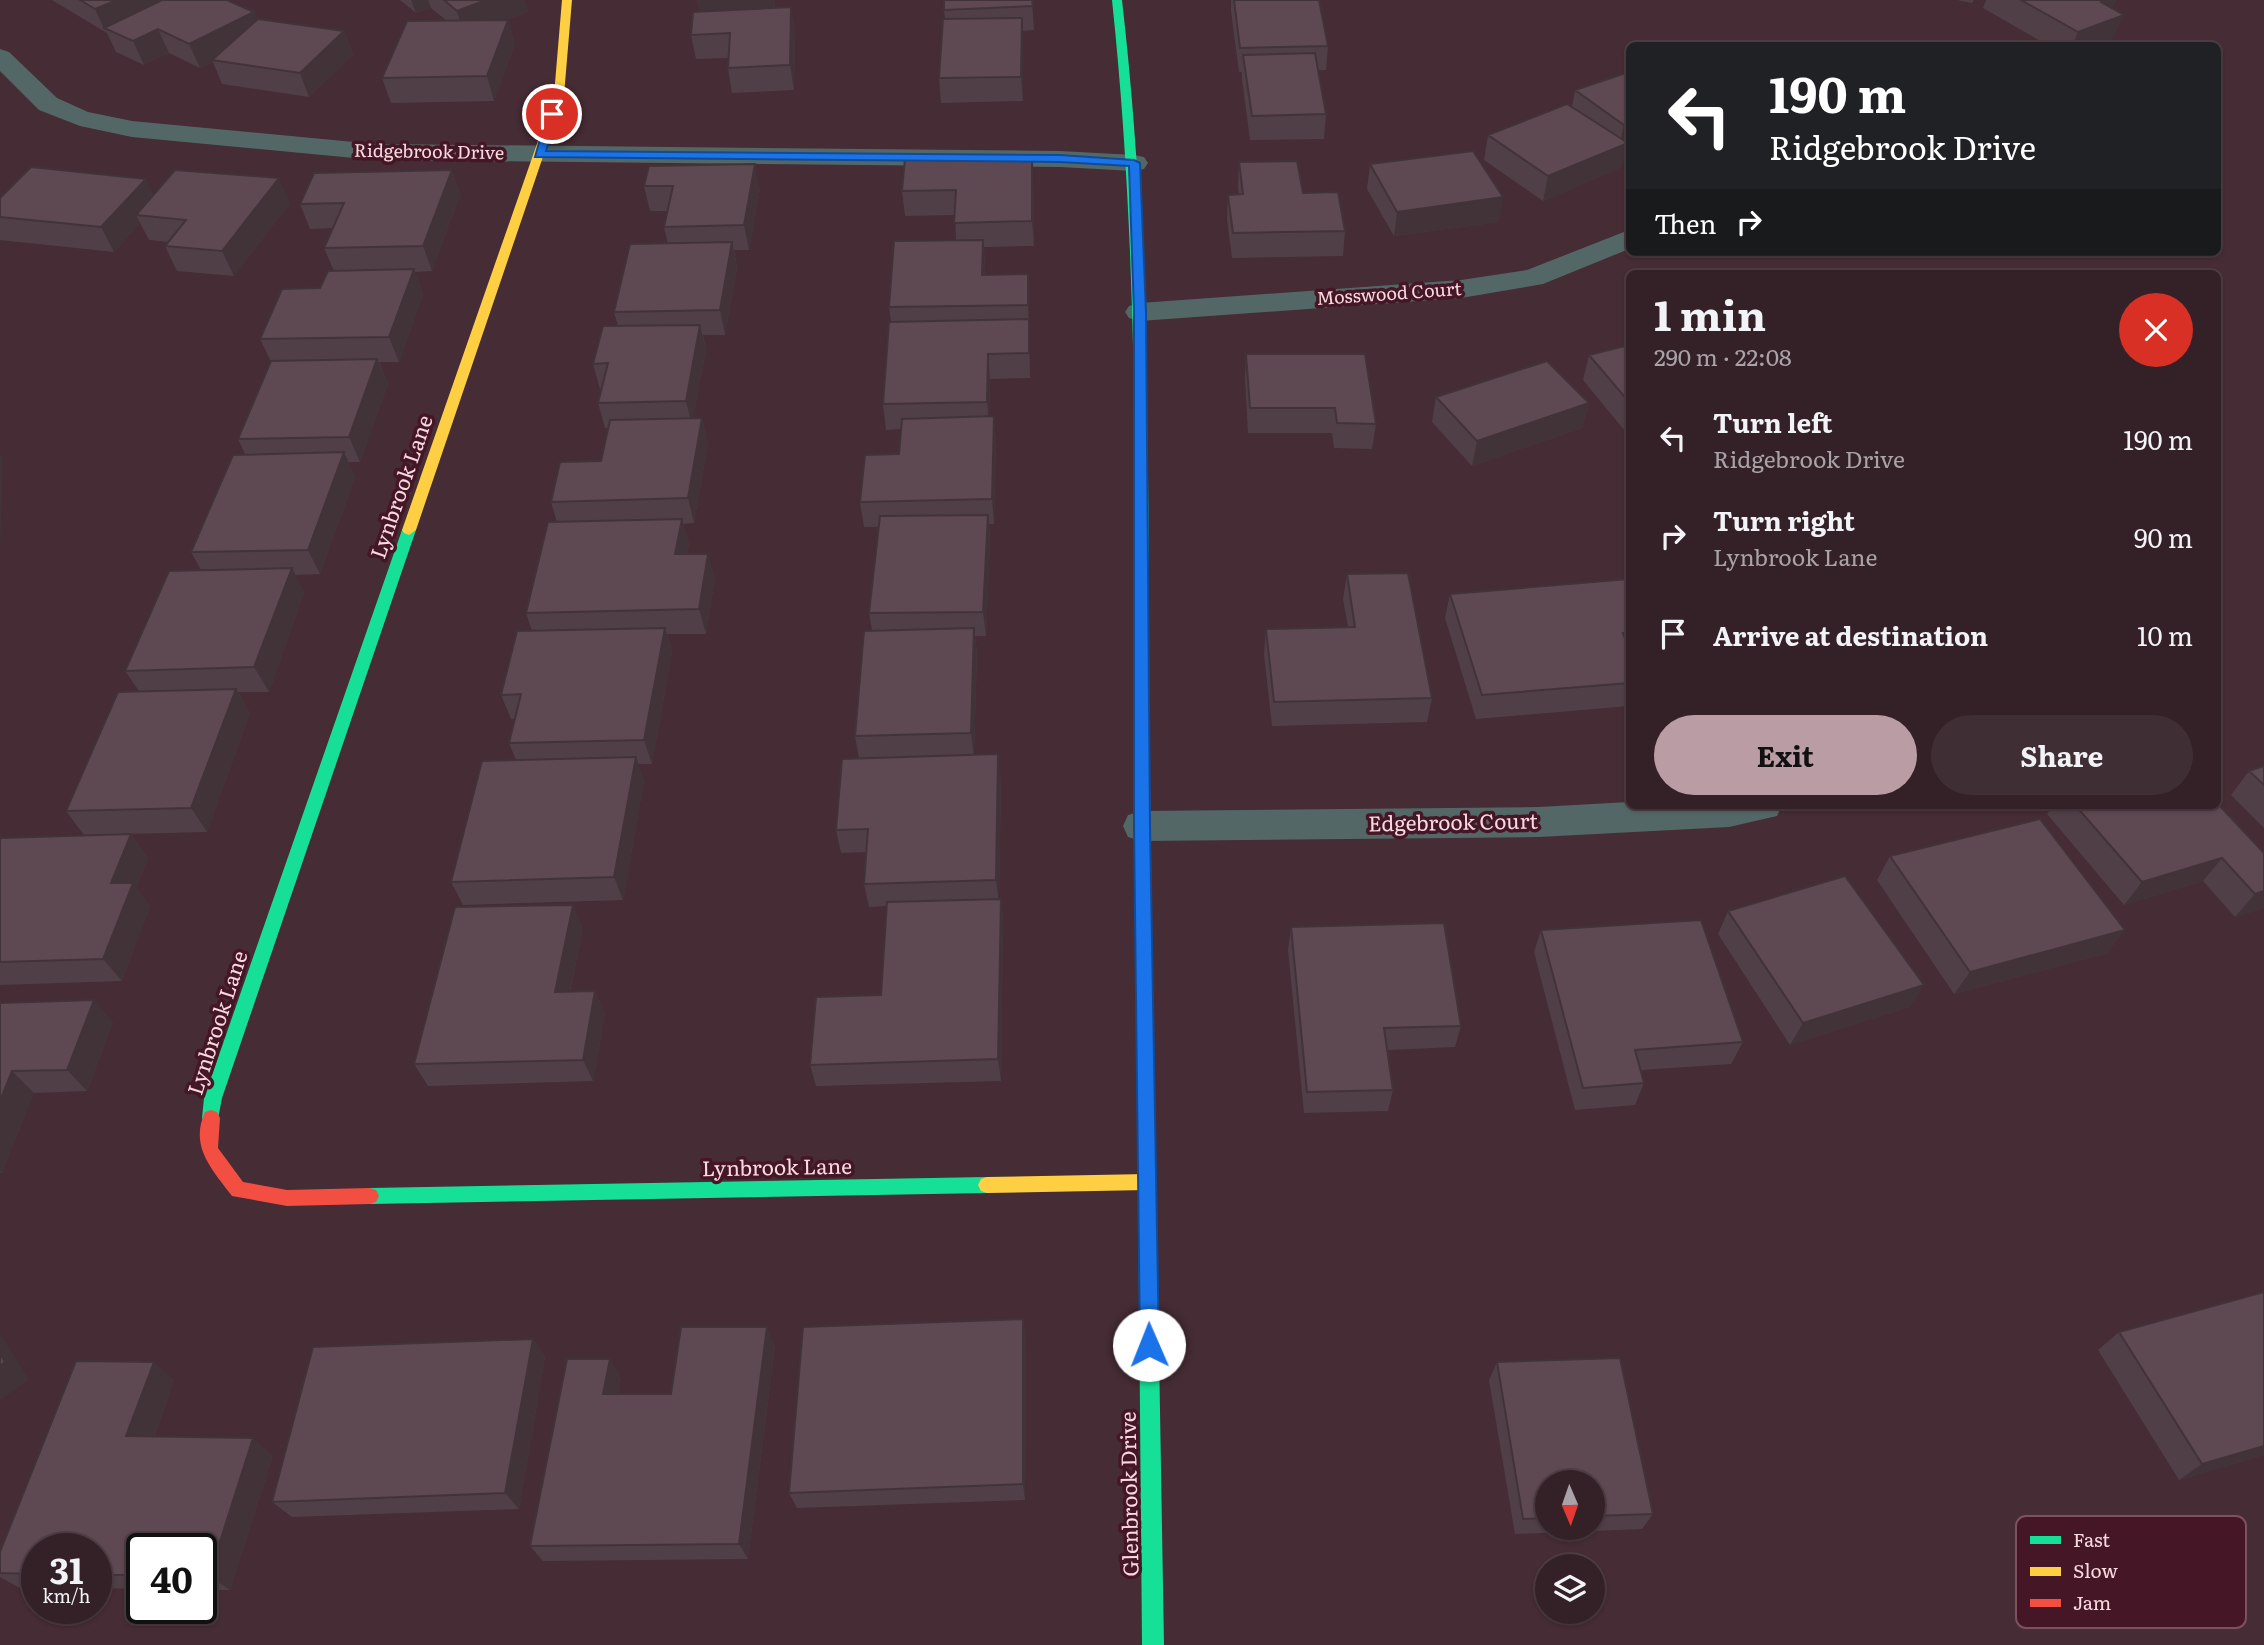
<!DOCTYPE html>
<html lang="en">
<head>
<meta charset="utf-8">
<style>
	body { margin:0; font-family:Literata,serif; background:#3f2e33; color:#f1f3f6; height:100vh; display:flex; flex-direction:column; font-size:26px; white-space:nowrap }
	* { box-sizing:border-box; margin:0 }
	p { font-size:23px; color:#a9a3a7 }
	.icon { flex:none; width:38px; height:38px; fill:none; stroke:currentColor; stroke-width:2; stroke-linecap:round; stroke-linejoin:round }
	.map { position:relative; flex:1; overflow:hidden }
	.side { position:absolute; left:1626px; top:270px; width:595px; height:539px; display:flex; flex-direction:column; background:#342127; border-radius:10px; box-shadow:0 2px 5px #0004,0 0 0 2px #4e3e44 }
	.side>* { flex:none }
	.banner { position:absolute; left:1626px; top:42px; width:595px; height:214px; border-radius:10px; box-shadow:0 2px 5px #0004,0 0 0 2px #4e3e44; background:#202124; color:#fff; overflow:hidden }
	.needle { width:46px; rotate:178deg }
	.tools { position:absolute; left:1535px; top:1470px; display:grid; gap:14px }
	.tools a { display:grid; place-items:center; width:70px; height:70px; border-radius:50%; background:#342127; box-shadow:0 2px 5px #0004,0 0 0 2px #4e3e44; font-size:35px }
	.speed { position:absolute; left:21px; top:1533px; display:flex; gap:14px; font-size:35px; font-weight:700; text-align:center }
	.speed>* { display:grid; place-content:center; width:91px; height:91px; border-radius:50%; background:#342127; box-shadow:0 2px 5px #0004,0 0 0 2px #4e3e44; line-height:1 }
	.speed small { font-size:18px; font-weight:400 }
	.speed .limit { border:4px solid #111; border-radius:10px; background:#fff; color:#111 }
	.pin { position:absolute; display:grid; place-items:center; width:60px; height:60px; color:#fff; margin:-30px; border:4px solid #fff; border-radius:50%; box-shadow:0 2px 7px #0007 }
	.me { position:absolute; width:77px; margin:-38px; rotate:359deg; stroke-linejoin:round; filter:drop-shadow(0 0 5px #0008) }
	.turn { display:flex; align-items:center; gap:24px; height:147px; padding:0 28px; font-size:32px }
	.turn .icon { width:91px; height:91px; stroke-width:2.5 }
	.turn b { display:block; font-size:49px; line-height:60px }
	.then { display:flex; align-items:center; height:66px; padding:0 28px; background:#0003; gap:14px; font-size:26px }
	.round { display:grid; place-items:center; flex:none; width:74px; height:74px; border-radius:37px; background:#3f2e33 }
	.overview { display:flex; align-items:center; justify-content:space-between; height:119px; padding:0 28px }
	h1 { font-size:42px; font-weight:700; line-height:52px }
	.cta { display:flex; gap:14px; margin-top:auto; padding:14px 28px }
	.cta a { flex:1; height:80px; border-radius:42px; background:#ba9da4; color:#111; font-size:28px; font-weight:700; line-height:80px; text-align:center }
	.cta a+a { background:#3f2e33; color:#f1f3f6 }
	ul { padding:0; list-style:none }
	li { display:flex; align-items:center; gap:21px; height:98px; padding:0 28px }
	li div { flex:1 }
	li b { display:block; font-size:26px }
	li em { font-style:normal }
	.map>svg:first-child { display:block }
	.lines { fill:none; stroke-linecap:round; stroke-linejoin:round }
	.street { fill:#536866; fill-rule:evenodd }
	.fast { fill:#16e098; fill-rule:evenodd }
	.slow { fill:#ffcf43; fill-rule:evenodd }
	.jam { fill:#f24e42; fill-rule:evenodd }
	.wall { fill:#513f47; fill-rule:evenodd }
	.shaded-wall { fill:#423339 }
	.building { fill:#5e4952; stroke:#423339; stroke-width:2 }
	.route { fill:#1a73e8; stroke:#114b97; stroke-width:2 }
	.labels { text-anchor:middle; stroke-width:7; stroke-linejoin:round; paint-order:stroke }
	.far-street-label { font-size:18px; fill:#f9dae1; stroke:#451726 }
	.street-label { font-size:21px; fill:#f9dae1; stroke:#451726 }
	.key { fill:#451726; stroke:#7b525e; stroke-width:2 }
	.key-label { font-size:19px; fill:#f9dae1 }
</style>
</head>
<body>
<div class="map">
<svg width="2264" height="1645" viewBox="0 0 2264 1645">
	<rect width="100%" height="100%" fill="#462c34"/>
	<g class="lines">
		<!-- street -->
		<path class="street" d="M0,49L9,52L57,98L88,112L132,121L375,144L1060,151L1134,155L1144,157L1148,163L1144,169L1134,171L1060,167L375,160L132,137L80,126L39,110L0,71Z
			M1629,230V249L1543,284L1461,298L1140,321L1129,318L1125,312L1129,306L1140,303L1461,280L1527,270Z
			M1629,802V805H1782L1777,816L1729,827L1539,837L1142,841L1128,837L1123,826L1128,815L1142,811L1539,807Z"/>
		<!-- fast -->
		<path class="fast" d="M1112,0H1122C1149,235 1149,471 1149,707L1142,713L1135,707C1136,471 1137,235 1112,0Z
			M409,525L416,530L222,1098L217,1124L211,1126L205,1124L202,1118L204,1098L402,530Z
			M1144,934L1150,936L1152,941L1164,1645H1142L1136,941L1138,936Z
			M987,1177L993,1179L996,1185L993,1191L987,1193L370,1204L364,1202L361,1196L364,1190L370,1188Z"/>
		<!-- slow -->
		<path class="slow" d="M562,0H572L564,95L416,530L409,535L404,533L402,530L554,95Z
			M1147,1174L1153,1176L1156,1182L1153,1188L1147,1190L987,1193L981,1191L978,1185L981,1179L987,1177Z"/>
		<!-- jam -->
		<path class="jam" d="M1142,701L1149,707L1152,941L1150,946L1144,948L1138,946L1136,941L1135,707Z
			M211,1110L217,1112L220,1118L218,1148L243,1182L287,1190L370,1188L376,1190L379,1196L376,1202L370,1204L287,1206L232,1196C213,1170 189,1147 205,1112Z"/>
	</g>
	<!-- wall -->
	<path class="wall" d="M52,0H227L257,20L344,31L353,55L309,97L222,84L213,62L200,68L169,53L144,65L116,52L107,33Z
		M400,0H524L528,12L506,20H508L515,44L494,101L391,103L382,78L447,21L431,8L416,13Z
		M697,0H774L775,8L791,7L795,31L794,90L732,93L728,68V58L696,59L691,35L700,12Z
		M1032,0L1034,30L1022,31L1023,101L941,103L939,78L945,19L944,10Z
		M1231,0H1319L1328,46L1326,70H1318L1326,114L1324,139L1250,140L1242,79V72H1239L1231,11Z
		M1957,0H1974L1972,3Z
		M1986,0H2116L2112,8L2113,39L2095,46H2049L1983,8Z
		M1629,72L1626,147L1622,167L1543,201L1484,160L1488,135L1572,107L1575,90Z
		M1239,162L1303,193L1345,231L1343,256L1232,258L1227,219L1228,195L1239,194L1238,187Z
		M1370,164L1499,222L1394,236L1367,189Z
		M649,166L760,189L749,250H734L737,267L725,335H703L706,350L693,418H702L708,443L694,523L683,524L689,544L687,554L715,578L706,634H667L672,652L652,764H638L644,781L623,900L463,905L451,882L516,760L509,743L515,719H511L501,695L532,631L526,613L557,522L551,502L601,461L608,428H605L598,403L602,389H600L593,364L618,326L614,312L668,244L664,227L667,211H650L644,186Z
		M452,170L460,195L432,271L415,272L423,294L399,362H379L388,384L360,462H348L355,477L320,574L295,575L304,593L269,692H238L250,713L207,832L84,835L66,811L139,691L125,671L201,570L191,552L245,454L238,439L271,362L260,339L320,288L334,271L324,248L333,228L310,229L300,204Z
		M1033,181L1034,246L984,247L985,275L1028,274L1030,344V378L990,379L989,417L996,442L994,524H989L990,539L986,636H975L977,653L974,755L1001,778L999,899H1001L1003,921L1001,1081L816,1086L810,1065L881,995L887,906L869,907L864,884L867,852L841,853L836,830L859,758L855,736L872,630L869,613L879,527H864L860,502L899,454L901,429L886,430L883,404L891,322L889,307L956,240L955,215L905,216L902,191Z
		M153,195L290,203L234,276L177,271L165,246L168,242L149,240L140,223L114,252L0,240V198Z
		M1629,345V436L1583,380L1589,355Z
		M1246,354L1376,424L1372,449L1334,448L1332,433H1248L1245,379Z
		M1436,397L1589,403L1582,428L1472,466L1432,422Z
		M1347,574L1432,698L1427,722L1272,726L1264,654L1266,629L1348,627L1343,599Z
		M1629,579V706L1476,719L1445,618L1450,594Z
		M2264,766V828L2231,795L2249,771Z
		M2053,805H2217L2264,908L2235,917L2203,881L2124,905L2047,814Z
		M131,834L148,858L136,888L150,906L122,981L0,985V840Z
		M1890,856L2108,953L1954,994L1877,880Z
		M1728,911L1924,985L1909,1007L1790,1045L1718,934Z
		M1291,927L1461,1026L1455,1047L1388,1050L1393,1090L1388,1111L1304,1113L1288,950Z
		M583,928L570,992L595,991L605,1013L593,1081L428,1086L414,1064Z
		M1541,930L1743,1042L1731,1064L1641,1070L1644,1083L1635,1105L1575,1110L1534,952Z
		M0,1003L113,1022L87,1091L34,1093L2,1173H0Z
		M2119,1332L2264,1455L2179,1480L2098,1350Z
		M1026,1338L1025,1500L797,1508L789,1493Z
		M533,1339L545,1357L519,1509L292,1517L272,1502Z
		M775,1345L748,1559L543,1561L530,1546L621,1377L618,1394H671Z
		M1497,1362L1653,1514L1642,1529L1515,1534L1489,1380ZM1547,1482H1592V1528H1547Z
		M174,1380L154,1437L273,1455L230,1590H201V1549H142V1589L96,1588V1549H37V1587H18L0,1577V1552Z"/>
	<!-- shaded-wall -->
	<path class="shaded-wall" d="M117,0H185L104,28L106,33L95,9Z
		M411,0H428L431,8L416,13Z
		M486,0H524L528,12L464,35L457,11Z
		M697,0H774L775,11L701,20Z
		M2105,0H2116L2107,19L2101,2Z
		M791,7L795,31L794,90L790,65Z
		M254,12L264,36L212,60L213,62L200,68L189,44Z
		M2124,15L2113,39L2095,46H2072L2078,32Z
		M1022,18L1023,42V101L1021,77Z
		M508,20L515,44L494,101L487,76Z
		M158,29L169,53L144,65L133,41Z
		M344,31L353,55L309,97L300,73Z
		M1629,123V146L1626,147L1622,167L1543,201L1548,176L1619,146L1624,125Z
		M1032,156L1033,181L1034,246L1032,221Z
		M755,164L760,189L749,250L744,225Z
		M452,170L460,195L432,271L423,246Z
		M279,178L290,203L234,276L222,251Z
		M146,179L158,204L136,215L140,223L114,252L101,227Z
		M1503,197L1499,222L1394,236L1397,212Z
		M983,240L985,265L984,300L982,275Z
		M732,242L737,267L725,335L720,310Z
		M414,269L423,294L399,362L389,337Z
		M1028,274L1030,344V378L1028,305Z
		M700,325L706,350L692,426L686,401Z
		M988,354L990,379L989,427L987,402Z
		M377,359L388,384L360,462L349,437Z
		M1589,403L1582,428L1472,466L1477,441Z
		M994,416L996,442L994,524L992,499Z
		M702,418L708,443L694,523L688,498Z
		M344,452L355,477L320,574L308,550Z
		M0,453L3,459L0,554Z
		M988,515L990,539L986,636L983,612Z
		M682,519L689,544L682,579L675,554Z
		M708,554L715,578L706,634L699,609Z
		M292,568L304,593L269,692L254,667Z
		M665,628L672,652L652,764L644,740Z
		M974,628L977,653L974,758L971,733Z
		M236,689L250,713L207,832L191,808Z
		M998,754L1001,778L999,903L996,880Z
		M636,757L644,781L623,900L614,877Z
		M131,834L148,858L136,888L150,906L122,981L103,959L111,883Z
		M2222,858L2203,881L2124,905L2142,882Z
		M2264,891V908L2235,917L2255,894Z
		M1001,899L1003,921L1001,1081L998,1059Z
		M573,905L583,928L565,1014L555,992Z
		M2125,930L2108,953L1954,994L1970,972Z
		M1924,985L1909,1007L1790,1045L1803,1023Z
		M595,991L605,1013L593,1081L583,1060Z
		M94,1000L113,1022L87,1091L67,1070Z
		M12,1071L34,1093L2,1173L0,1172V1101Z
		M1023,1319L1026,1338L1025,1500L1023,1484Z
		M767,1327L775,1345L748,1559L739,1544Z
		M0,1333L29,1380L0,1400Z
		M533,1339L545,1357L519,1509L505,1493Z
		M610,1359L621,1377L615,1411L603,1394Z
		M154,1362L174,1380L148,1453L126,1436Z
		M253,1438L273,1455L230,1590L209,1576Z
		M2264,1446V1455L2179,1480L2202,1464Z"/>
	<!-- building -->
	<path class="building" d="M80,0H117L95,9Z
		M162,0H227L254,12L189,44L158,29L133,41L104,28Z
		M444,0H486L457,11Z
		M944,0H1032L1033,6L944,10Z
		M1234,0H1319L1328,46L1240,48Z
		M2021,0H2105L2101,2L2124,15L2078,32Z
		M791,7L790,65L728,68L730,33L691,35L693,12Z
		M1022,18L1021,77L939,78L943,19Z
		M258,19L344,31L300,73L212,60Z
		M508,20L487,76L382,78L407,21Z
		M1315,53L1326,114L1252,116L1243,55Z
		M1629,72V123L1624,125L1575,90Z
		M1567,104L1628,143L1548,176L1488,135Z
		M1473,151L1503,197L1397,212L1370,164Z
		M1032,156V221L954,223L956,190L902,191L905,158Z
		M1297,161L1303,193L1338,192L1345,231L1233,233L1228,195L1243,194L1239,162Z
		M755,164L744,225L664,227L673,186H644L649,166Z
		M31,167L146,179L101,227L0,217V198Z
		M175,170L279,178L222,251L165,246L186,220L136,215Z
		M452,170L423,246L324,248L344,203L300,204L314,173Z
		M983,240L982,275L1028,274V305L889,307L894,241Z
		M732,242L720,310L614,312L630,244Z
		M414,269L389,337L260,339L282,289L320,288L328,271Z
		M1029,319V353L988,354L987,402L883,404L889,322Z
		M700,325L686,401L598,403L608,363L593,364L603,326Z
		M1629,345V402L1589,355Z
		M1246,354H1365L1376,424L1337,423L1335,408H1250Z
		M377,359L349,437L238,439L271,361Z
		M1547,361L1589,403L1477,441L1436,397Z
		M994,416L992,499L860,502L865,455L899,454L902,419Z
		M702,418L688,498L551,502L560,462L601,461L610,420Z
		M344,452L308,550L191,552L233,455Z
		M988,515L983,612L869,613L880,516Z
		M682,519L675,554H708L699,609L526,613L548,522Z
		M292,568L254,667L125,671L169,571Z
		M1408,573L1432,698L1274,702L1266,629L1355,627L1347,574Z
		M1629,579V632L1623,633L1629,649V683L1482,695L1450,594Z
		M665,628L644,740L509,743L521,694L501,695L517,631Z
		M974,628L971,733L855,736L864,631Z
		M236,689L191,808L66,811L118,692Z
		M998,754L996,880L864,884L868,829L836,830L842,759Z
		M636,757L614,877L451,882L482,761Z
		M2264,766V785L2249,771Z
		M2217,803L2264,853V891L2255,894L2222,858L2142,882L2075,805H2217Z
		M2040,819L2125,930L1970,972L1890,856Z
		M131,834L111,883H133L103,959L0,962V840L1,838Z
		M1845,876L1924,985L1803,1023L1728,911Z
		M1001,899L998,1059L810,1065L816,997L881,995L887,902Z
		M573,905L555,992L595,991L583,1060L414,1064L455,907Z
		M1701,920L1743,1042L1635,1050L1644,1083L1583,1088L1541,930Z
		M1444,923L1461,1026L1384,1028L1393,1090L1307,1092L1291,927Z
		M94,1000L67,1070L12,1071L0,1101V1003Z
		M2264,1292V1446L2202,1464L2119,1332Z
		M1023,1319V1484L789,1493L803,1327Z
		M681,1327H767L739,1544L530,1546L567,1359H610L603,1394H671Z
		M533,1339L505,1493L272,1502L313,1347Z
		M0,1354L5,1362L0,1366Z
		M1620,1358L1653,1514L1592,1516V1482H1547V1518L1523,1519L1497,1362Z
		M76,1361L154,1362L126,1436L253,1438L209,1576H201V1549H142V1575H96V1549H37V1574L0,1573V1552Z"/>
	<!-- route -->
	<path class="route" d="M552,111L558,114L546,151L1060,155L1134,160L1140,163L1146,312L1150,826L1159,1345L1156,1352L1149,1355L1142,1352L1140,1345L1134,826V312L1129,166L1060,162L535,157L547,114Z"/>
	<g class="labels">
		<!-- far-street labels -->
		<g class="far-street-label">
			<text transform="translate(429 152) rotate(1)" y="6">Ridgebrook Drive</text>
			<text transform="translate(1389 294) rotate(-4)" y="6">Mosswood Court</text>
		</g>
		<!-- street labels -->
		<g class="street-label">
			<text transform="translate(402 487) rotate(-71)" y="7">Lynbrook Lane</text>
			<text transform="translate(1453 823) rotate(-1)" y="7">Edgebrook Court</text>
			<text transform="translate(218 1023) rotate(-72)" y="7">Lynbrook Lane</text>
			<text transform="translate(777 1168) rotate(-1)" y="7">Lynbrook Lane</text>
			<text transform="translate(1130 1494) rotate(-91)" y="7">Glenbrook Drive</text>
		</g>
	</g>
	<!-- legend -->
	<rect x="2016" y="1516" width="230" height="112" rx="10" class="key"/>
	<rect x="2030" y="1536" width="31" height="8" fill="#16e098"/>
	<rect x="2030" y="1567" width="31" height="9" fill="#ffcf43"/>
	<rect x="2030" y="1599" width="31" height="8" fill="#f24e42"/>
	<g class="key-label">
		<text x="2073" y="1547">Fast</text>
		<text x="2073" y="1578">Slow</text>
		<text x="2073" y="1610">Jam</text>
	</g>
</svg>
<div class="tools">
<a><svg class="needle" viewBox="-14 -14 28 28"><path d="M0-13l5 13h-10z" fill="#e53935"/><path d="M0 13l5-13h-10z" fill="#a9a3a7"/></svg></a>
<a><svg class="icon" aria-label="layers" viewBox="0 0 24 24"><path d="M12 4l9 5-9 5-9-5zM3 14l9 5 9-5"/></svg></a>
</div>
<div class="speed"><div>31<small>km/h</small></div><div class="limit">40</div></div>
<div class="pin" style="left:552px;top:114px;background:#d93025"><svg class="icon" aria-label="arrive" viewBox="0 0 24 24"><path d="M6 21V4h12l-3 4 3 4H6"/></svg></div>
<svg class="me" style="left:1149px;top:1345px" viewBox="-20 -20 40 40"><circle r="19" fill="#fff"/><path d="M0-13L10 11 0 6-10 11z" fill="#1a73e8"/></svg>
<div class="banner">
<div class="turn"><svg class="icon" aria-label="left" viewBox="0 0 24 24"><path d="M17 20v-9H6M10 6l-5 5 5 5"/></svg><div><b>190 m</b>Ridgebrook Drive</div></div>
<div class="then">Then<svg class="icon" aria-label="right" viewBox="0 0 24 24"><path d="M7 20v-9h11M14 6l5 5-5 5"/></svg></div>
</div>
<section class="side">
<div class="overview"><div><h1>1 min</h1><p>290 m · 22:08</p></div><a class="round" style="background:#d93025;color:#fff"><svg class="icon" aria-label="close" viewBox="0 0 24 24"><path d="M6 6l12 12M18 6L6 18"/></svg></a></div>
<ul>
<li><svg class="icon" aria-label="left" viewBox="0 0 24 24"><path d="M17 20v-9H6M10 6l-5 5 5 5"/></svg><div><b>Turn left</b><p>Ridgebrook Drive</p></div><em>190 m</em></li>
<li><svg class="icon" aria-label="right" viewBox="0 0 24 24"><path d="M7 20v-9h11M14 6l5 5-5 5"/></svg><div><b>Turn right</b><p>Lynbrook Lane</p></div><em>90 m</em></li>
<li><svg class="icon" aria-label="arrive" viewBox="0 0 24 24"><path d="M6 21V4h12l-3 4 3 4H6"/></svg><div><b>Arrive at destination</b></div><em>10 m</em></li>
</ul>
<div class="cta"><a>Exit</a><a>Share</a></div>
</section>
</div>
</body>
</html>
